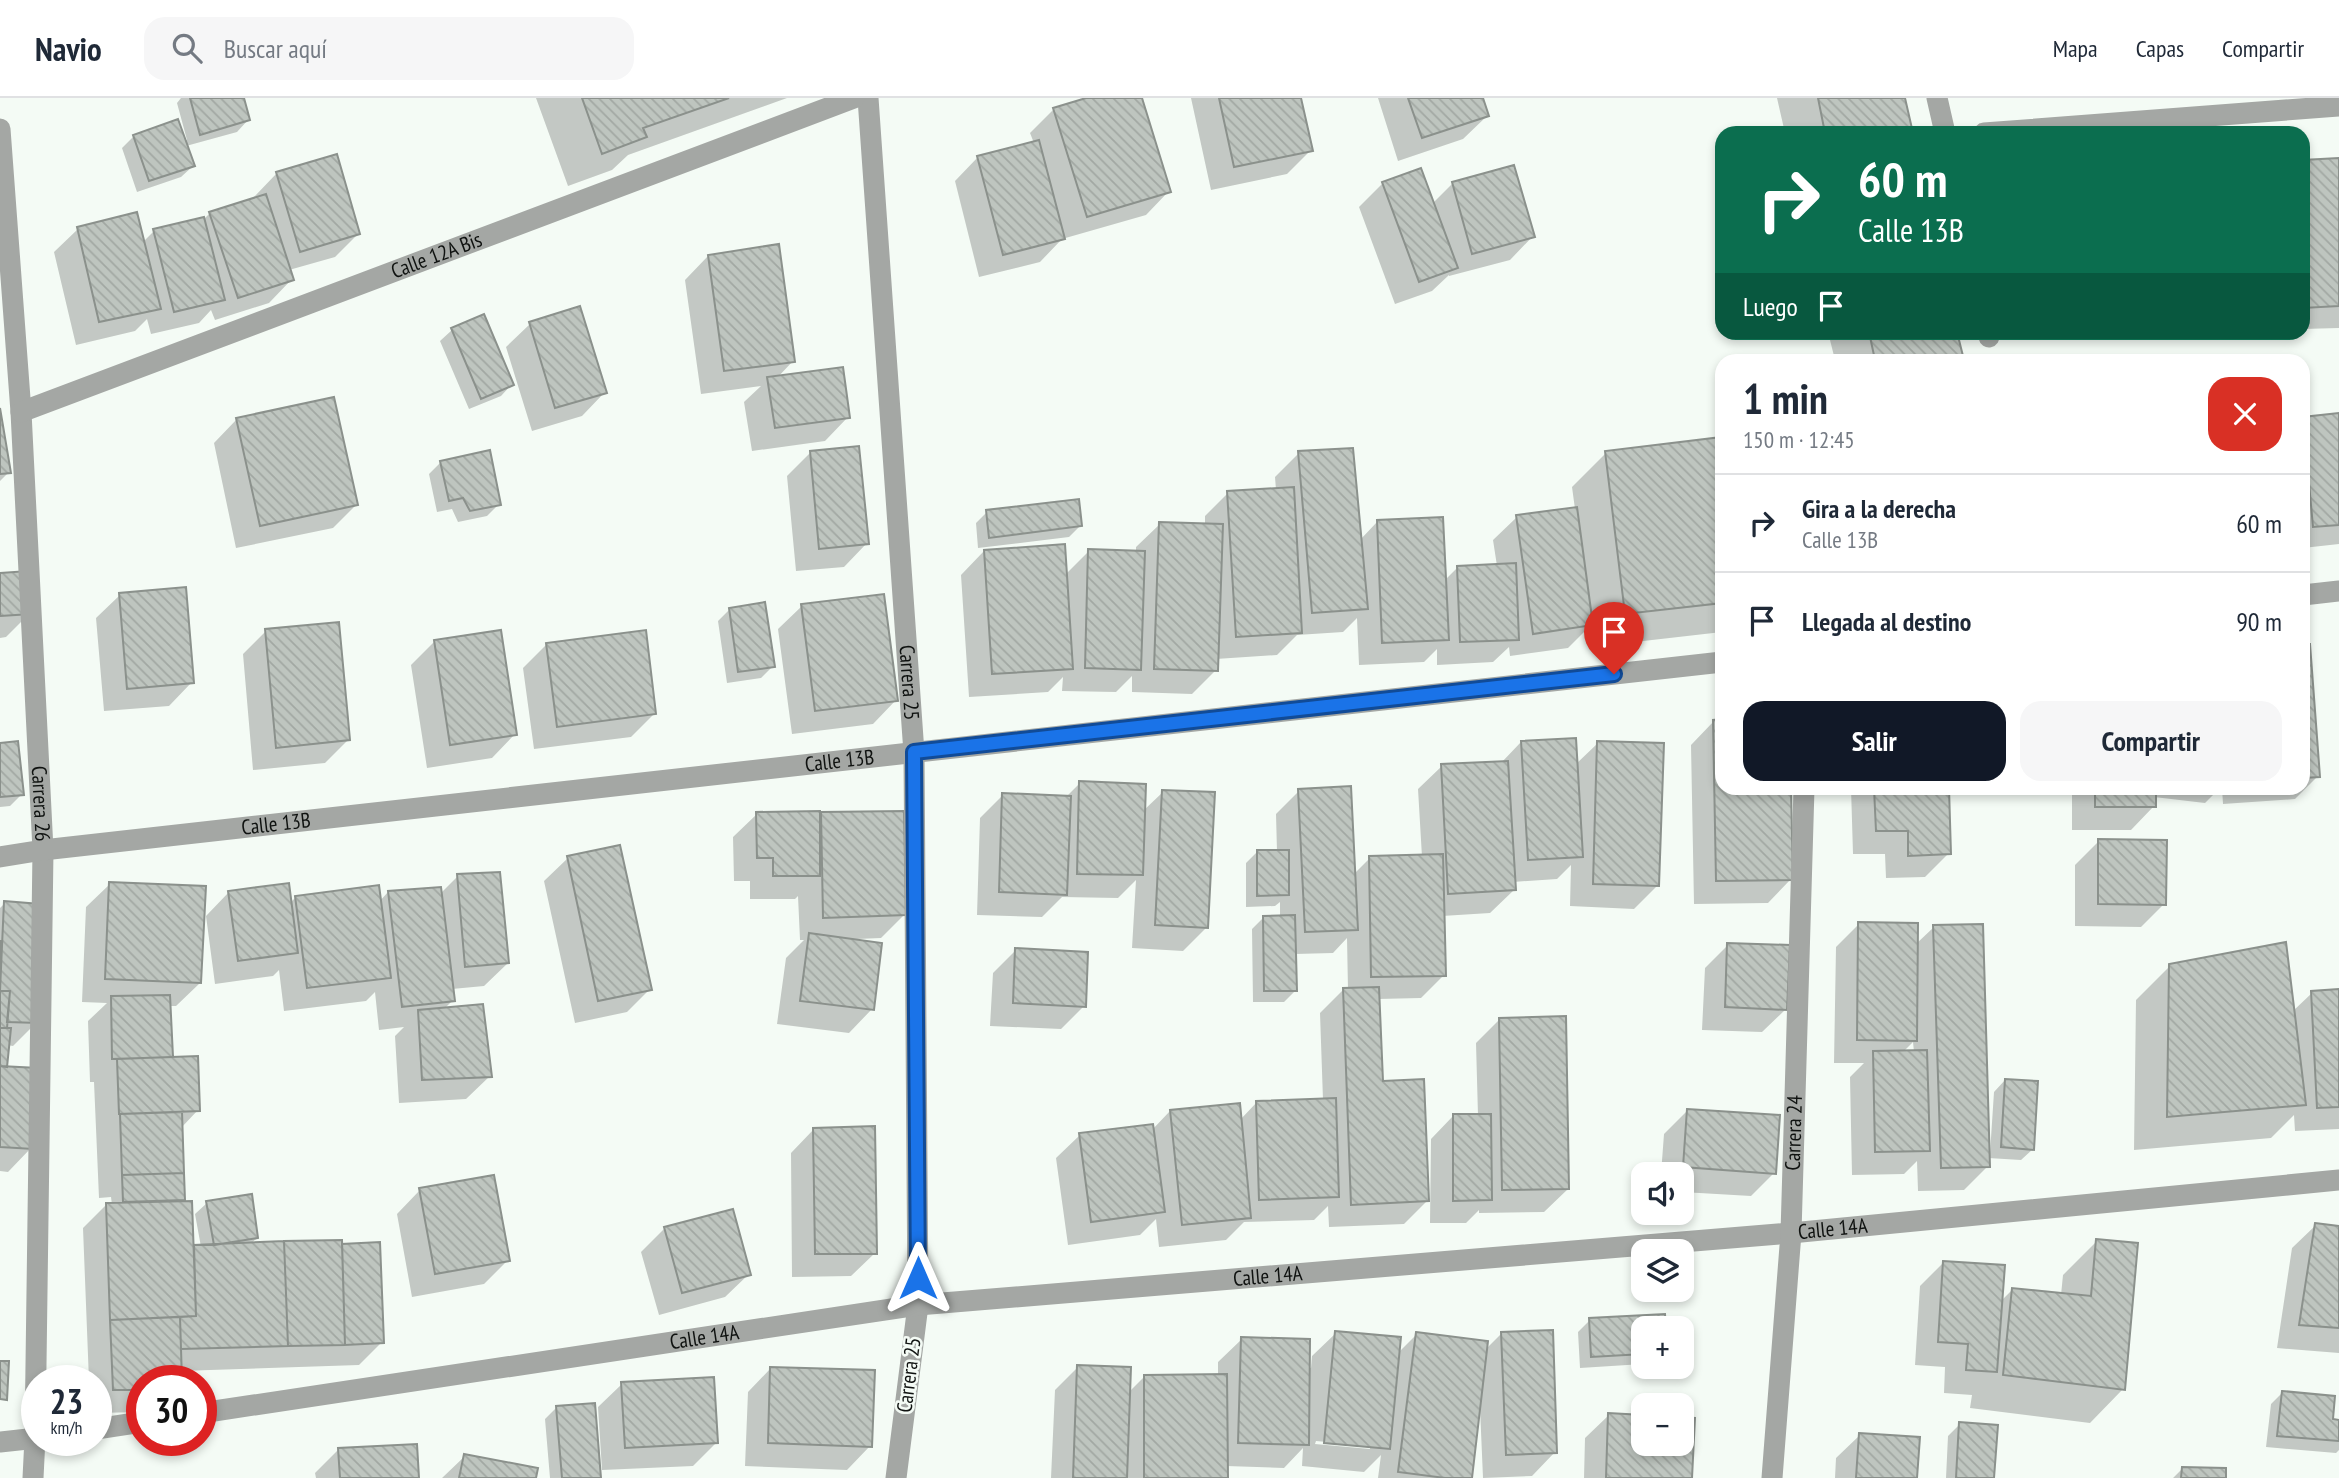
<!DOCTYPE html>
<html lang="es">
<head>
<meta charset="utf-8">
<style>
	body { margin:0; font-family:"PT Sans Narrow",sans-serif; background:#f6f6f7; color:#1f2937; height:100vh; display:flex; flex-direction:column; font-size:26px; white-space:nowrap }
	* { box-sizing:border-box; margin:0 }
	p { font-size:23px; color:#747a83 }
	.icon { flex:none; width:38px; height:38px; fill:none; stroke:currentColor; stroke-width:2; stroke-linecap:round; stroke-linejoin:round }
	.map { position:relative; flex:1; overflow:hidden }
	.side { position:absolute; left:1715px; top:256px; width:595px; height:441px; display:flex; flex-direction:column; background:#fff; border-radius:21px; box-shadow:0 4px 10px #0003 }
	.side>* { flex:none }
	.banner { position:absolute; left:1715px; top:28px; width:595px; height:214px; border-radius:21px; box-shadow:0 4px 10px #0003; background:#0b6e4f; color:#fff; overflow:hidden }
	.buttons { position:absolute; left:1631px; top:1064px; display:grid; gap:14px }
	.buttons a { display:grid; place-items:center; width:63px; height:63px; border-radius:14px; background:#fff; box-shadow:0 4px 10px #0003; font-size:35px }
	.speed { position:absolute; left:21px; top:1267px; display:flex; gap:14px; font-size:35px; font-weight:700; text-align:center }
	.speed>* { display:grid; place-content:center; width:91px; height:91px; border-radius:50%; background:#fff; box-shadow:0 4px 10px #0003; line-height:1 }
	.speed small { font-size:18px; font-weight:400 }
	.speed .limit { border:10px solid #d22; background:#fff; color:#111 }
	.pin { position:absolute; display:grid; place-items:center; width:60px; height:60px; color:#fff; margin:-72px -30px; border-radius:50% 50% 50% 0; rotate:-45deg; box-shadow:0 0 7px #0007 }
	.pin .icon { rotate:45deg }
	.me { position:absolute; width:77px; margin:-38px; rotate:0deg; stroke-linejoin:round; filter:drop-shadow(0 0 5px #0008) }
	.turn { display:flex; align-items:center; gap:24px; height:147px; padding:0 28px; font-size:32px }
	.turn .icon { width:91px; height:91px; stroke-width:2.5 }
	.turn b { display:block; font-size:49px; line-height:60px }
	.then { display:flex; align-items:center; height:66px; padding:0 28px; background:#0003; gap:14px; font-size:26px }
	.round { display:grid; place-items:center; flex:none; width:74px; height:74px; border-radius:21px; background:#f6f6f7 }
	.summary { display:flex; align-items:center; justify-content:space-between; height:119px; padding:0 28px }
	h1 { font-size:42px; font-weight:800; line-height:52px }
	.primary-button { display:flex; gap:14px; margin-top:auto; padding:14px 28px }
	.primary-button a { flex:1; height:80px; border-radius:21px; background:#111827; color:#fff; font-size:28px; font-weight:800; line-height:80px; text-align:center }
	.primary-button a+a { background:#f6f6f7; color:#1f2937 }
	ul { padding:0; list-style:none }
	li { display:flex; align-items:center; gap:21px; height:98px; padding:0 28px; border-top:2px solid #e0e1e3 }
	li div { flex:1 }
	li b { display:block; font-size:26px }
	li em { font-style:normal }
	header { display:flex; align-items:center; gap:42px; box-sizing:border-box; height:98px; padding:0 35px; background:#fff; border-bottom:2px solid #e0e1e3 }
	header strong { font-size:33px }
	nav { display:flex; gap:38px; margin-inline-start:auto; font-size:24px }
	.search { width:490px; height:63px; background:#f6f6f7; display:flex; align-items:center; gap:18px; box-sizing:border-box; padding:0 24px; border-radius:21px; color:#747a83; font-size:26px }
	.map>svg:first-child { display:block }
	.shadow { fill:#0003; fill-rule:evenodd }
	.building { fill:url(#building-back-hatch); stroke:#8b918c; stroke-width:2 }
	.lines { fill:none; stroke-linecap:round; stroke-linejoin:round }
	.street { stroke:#a4a7a4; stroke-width:21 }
	.route-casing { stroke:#114b97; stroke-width:18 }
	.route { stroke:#1a73e8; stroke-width:12 }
	.labels { text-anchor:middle; stroke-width:5; stroke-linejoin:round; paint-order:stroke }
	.street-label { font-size:21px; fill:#0f1210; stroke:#f4fbf5 }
</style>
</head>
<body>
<header>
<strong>Navio</strong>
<div class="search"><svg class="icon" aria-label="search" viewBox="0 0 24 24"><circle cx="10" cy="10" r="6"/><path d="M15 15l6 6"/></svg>Buscar aquí</div>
<nav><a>Mapa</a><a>Capas</a><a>Compartir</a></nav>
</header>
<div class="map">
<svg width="2339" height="1380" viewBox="0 0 2339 1380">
	<defs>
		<pattern id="building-back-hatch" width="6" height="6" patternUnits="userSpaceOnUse" patternTransform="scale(1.75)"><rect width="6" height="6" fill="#bec5bf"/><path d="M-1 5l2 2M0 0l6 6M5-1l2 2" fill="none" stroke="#a2a8a3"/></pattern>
	</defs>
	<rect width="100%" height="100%" fill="#f4fbf5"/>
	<!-- shadow -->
	<path class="shadow" d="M181,0H242L248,22L237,34L186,48L193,68L181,79L137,94L122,50L134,38L187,42L177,5Z
		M536,0H787L628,57L612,72L568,88Z
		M1092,0H1140L1169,93L1146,117L1062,141L1040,164L979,179L955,83L978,59L1034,45L1030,35L1054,11Z
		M1191,0H1299L1311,52L1287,76L1211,92Z
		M1378,0H1481L1487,18L1463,41L1398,63Z
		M1777,0H1903L1911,35H1785Z
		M2339,62V230L2303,231V63Z
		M277,75L358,136L335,159L289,172L292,181L269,205L215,222L211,212L199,225L151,236L147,221L135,233L76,247L54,154L78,131L143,144L154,133L203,122L210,115L254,101V99Z
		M1383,85L1432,106L1452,86L1533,138L1510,162L1449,178V177L1432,193L1395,206L1359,109Z
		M708,158L793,263L777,280L848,319L825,343L752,353L744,304L761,288L701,296L685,182Z
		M530,226L605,294L582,318L532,333L506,249Z
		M452,232L512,286L501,298L469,311L440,243Z
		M1828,234H1955L1962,262H1835Z
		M2339,317V446L2303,450V321Z
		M0,320L9,374L0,383Z
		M237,321L357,406L333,430L236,450L214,345Z
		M1722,341V534L1591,549L1589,529L1568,550L1510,558L1509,549L1493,564L1437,567V551L1424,564L1359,567L1357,520L1343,534L1297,537L1277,557L1216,561V572L1192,596L1132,594V578L1116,594L1062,593L1063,579L1048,594L969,599L961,477L984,453L1065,477L1089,453L1136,454V449L1160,426L1205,427V418L1228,395L1276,392L1275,379L1299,355L1360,442L1377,424L1444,483L1458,469L1497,468L1493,442L1517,419L1575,411L1572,389L1606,355Z
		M810,355L867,445L844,469L796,473L787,378Z
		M441,364L499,406L487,418L458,424L452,411L437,414L429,376Z
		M987,414L1080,428L1069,439L978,450L976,425Z
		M0,477L29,516L6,539L0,540Z
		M120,497L192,584L169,608L104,613L96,520Z
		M802,508L896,602L873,626L792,636L778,531Z
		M729,512L773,568L761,580L727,585L718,523Z
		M266,533L348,642L325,665L253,672L243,556Z
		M434,544L515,636L492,660L427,670L411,567Z
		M547,546L654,616L631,639L534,651L523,570Z
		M2303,548L2318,678L2295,701L2223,706L2222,690H2303Z
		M1714,623H1722V690H1789L1791,781L1768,805L1694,806L1691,647Z
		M1521,644L1575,667L1598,645L1658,787L1634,811L1570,808L1571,767L1557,781L1513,784L1514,792L1490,815L1442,818L1444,877L1421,900L1378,901L1382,985L1427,1103L1404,1126L1329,1129L1328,1108L1314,1122L1244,1124L1226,1142L1159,1149L1156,1121L1140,1137L1068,1147L1056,1060L1080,1037L1152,1032L1170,1013L1240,1022L1257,1004L1323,1002L1320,915L1343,892H1348L1347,840L1333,855L1295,856L1296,892L1284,904H1253L1252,831L1264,819H1280V804L1275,808L1246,809V765L1258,753L1277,754L1276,716L1299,693L1354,776L1370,760L1422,759L1418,691L1442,668L1501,665Z
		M0,647L22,696L10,708L0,709Z
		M1080,685L1143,713L1163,694L1207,829L1183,853L1132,850L1136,782L1118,800L1062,799L1042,819L977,817L980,720L1003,697L1066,699Z
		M1851,690H1947L1949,755L1925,779L1886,780L1885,756H1853Z
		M2072,690H2220L2205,705L2154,699V708L2131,732H2072Z
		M902,715L904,817L881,840L857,841L872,911L849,935L777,926L786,860L804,842H800L798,798L795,801H750V783H734L733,739L757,716Z
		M2099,743L2164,806L2141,829L2075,828V767Z
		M568,760L650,891L627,914L575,925L544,783Z
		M458,778L508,865L484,888L452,891L453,902L444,911L490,978L466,1001L399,1005L395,938L404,929L379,932L375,894L366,903L284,913L279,872L273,878L215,886L206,818L229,794L290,805L296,799L379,804L388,794L440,796Z
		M110,786L200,885L176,908H169L171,961L198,1012L181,1030L183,1102L180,1105L192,1149H201L195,1116L207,1105L257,1140L249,1147L382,1244L359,1267L180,1273L142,1283V1314L96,1315V1283H89L83,1130L106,1107H112L111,1099L99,1100L94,984H90L88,923L107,905L82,904L86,809Z
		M5,805L37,924L13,948L7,947L5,970L31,1050L8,1074L0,1073V810Z
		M1859,826L1916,846L1934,829L1987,1055H1990L1994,994L2005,982L2033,1051L2021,1062L1988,1060V1068L1964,1092L1918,1093L1917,1063L1904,1076L1852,1077L1850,979L1864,965H1834L1836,849ZM1913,944L1914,954H1903Z
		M1728,847L1786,911L1762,934L1702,932L1705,870Z
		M1016,852L1084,908L1061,931L990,928L993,875Z
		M2170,868L2293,913L2312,895L2339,893V1031L2295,1033L2294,1017L2271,1040L2134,1052L2136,902Z
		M1500,921L1568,1091L1544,1114L1479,1115V1112L1466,1125H1430L1431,1041L1454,1017L1478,1018L1476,945Z
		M1687,1013L1774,1075L1751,1098L1682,1094V1076H1661L1664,1036Z
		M814,1031L875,1155L851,1178L792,1179L791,1055Z
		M420,1092L508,1162L484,1186L412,1199L397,1116Z
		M731,1113L749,1176L725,1199L659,1217L641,1154L664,1131Z
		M2316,1127L2339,1130V1255L2277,1250L2292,1150Z
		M2097,1143L2123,1291L2090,1325L1970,1310L1972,1297L1944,1295L1945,1269L1915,1267L1920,1188L1943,1165L2000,1204L2012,1192L2061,1197L2063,1177Z
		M1663,1218L1664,1230H1643V1266L1580,1270L1578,1234L1590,1222Z
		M1336,1235L1398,1255L1417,1236L1485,1252L1502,1235L1555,1354L1532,1378L1483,1380L1480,1310H1478L1470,1380H1378L1381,1357L1364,1374L1302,1368L1303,1350L1284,1370L1226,1368V1380H1051L1055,1292L1078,1269L1128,1295L1144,1279L1218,1278V1264L1242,1241L1311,1270L1312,1258ZM1316,1343L1370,1348V1351L1315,1346Z
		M771,1270L870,1348L847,1372L745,1368L748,1294Z
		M622,1286L716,1345L693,1368L602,1372L598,1309Z
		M2282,1295L2332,1323H2339V1352L2336,1355L2266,1349L2271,1306Z
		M556,1310L599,1380H550L545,1321Z
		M1609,1317L1643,1319V1346H1682V1321H1693L1690,1380H1584L1585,1340Z
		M1960,1326L1992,1380H1946L1948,1338Z
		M1860,1337L1915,1380H1835L1836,1360Z
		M339,1351L417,1380H316L315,1375Z
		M465,1358L534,1380H442Z
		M2183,1370L2224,1380H2173Z"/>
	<!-- building -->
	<path class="building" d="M190,0H244L250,22L200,37Z
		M582,0H729L643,30L647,39L602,56Z
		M1086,0H1142L1171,94L1087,119L1053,10Z
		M1219,0H1301L1313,53L1234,69Z
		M1408,0H1483L1489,18L1422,40Z
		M1818,0H1905L1913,35H1825Z
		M178,21L195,68L149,83L133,37Z
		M1039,42L1065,141L1003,157L977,58Z
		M337,56L360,136L300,154L276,74Z
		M2339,60V208L2303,210V62Z
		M1514,67L1535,139L1472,156L1452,84Z
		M1421,70L1458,170L1419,184L1382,84Z
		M266,96L294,182L238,200L209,114Z
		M137,114L161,211L99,224L77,129Z
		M204,119L225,202L174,214L153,131Z
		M779,146L795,264L724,273L708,157Z
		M580,208L607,295L555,310L529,224Z
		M484,216L514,287L481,301L451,230Z
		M1869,234H1957L1964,262H1875Z
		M843,269L850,320L775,330L767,279Z
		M334,299L358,407L260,428L236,320Z
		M0,310L11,375L0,376Z
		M2339,315V427L2313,429L2303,319Z
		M1722,339V505L1625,516L1605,353Z
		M859,348L869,446L819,451L810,353Z
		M1353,350L1368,511L1312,515L1298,353Z
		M490,352L501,407L470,413L463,400L449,403L440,363Z
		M1294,389L1302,535L1236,539L1227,393Z
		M1079,401L1082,428L989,440L986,412Z
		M1577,409L1593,527L1533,536L1516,417Z
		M1443,419L1449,542L1382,545L1377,422Z
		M1159,424L1223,426L1218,573L1154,571Z
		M1065,446L1073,571L992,576L984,452Z
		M1088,451L1145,453L1141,572L1085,570Z
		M1516,465L1519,542L1460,544L1457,468Z
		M28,473L31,516L0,518V475Z
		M186,489L194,585L127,591L119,495Z
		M884,496L898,603L815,613L801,506Z
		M765,504L775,569L738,574L729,510Z
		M339,524L350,642L276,650L265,531Z
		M501,532L517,637L450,647L434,542Z
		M646,532L656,616L557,629L546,545Z
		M2303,546H2310L2320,679L2303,680Z
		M1722,621V690H1791L1793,782L1716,783L1713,622Z
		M1576,640L1583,759L1528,762L1521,643Z
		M18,643L24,697L0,699V645Z
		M1597,643L1664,645L1659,788L1593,786Z
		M1508,663L1516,792L1448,796L1441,666Z
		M1079,683L1146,686L1143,777L1077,776Z
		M1351,688L1358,832L1305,834L1298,691Z
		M1874,690H1949L1951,756L1908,758V733H1876Z
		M2095,690H2156V709H2095Z
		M1162,692L1215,694L1208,830L1155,827Z
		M1002,695L1071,698L1067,797L999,794Z
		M820,713V778H773V760H757L756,714Z
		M904,713L906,817L823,820L821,714Z
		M2098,741L2167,742L2166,807L2098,806Z
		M620,747L652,892L598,903L567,758Z
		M1257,752H1289V797L1257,798Z
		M1443,756L1446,878L1371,879L1369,758Z
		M500,774L509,865L465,869L457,776Z
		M109,784L206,788L201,885L105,881Z
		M289,785L298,855L238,863L228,793Z
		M379,787L391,880L307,890L295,798Z
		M441,789L455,903L402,909L388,793Z
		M4,803L40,806L39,925L7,924L10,893H0Z
		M1295,817L1297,893H1264L1263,818Z
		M1858,824L1918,825L1917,943L1857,942Z
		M1983,826L1990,1069L1941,1070L1933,827Z
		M809,835L882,845L874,912L800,903Z
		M0,843H2L0,889Z
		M2286,844L2306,1007L2167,1019L2169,866Z
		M1727,845L1790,847L1787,912L1725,909Z
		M1015,850L1088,854L1086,909L1013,905Z
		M1379,889L1383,983L1424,981L1429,1103L1351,1107L1343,890Z
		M2339,891V1009L2317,1010L2311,893Z
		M0,893H10L7,930H0Z
		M170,897L173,959L112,961L111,898Z
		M483,906L492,979L422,982L418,912Z
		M1566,918L1569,1091L1502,1092L1499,920Z
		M0,930H11L7,969L0,968Z
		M1927,952L1930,1053L1875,1054L1873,953Z
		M198,958L200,1013L119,1016L117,961Z
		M0,968L38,970L33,1051L0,1049Z
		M2005,981L2038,983L2034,1052L2001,1049Z
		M1336,1000L1339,1099L1259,1102L1256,1003Z
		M1240,1005L1251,1120L1182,1127L1170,1012Z
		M1687,1011L1780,1017L1776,1076L1683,1069Z
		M182,1014L184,1075L122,1077L120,1016Z
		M1453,1016H1491L1492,1102L1453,1103Z
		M1153,1026L1165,1114L1091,1124L1079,1035Z
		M875,1028L877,1156H815L813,1030Z
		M184,1075L185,1102L123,1104L122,1077Z
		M494,1077L510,1163L435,1176L419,1090Z
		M252,1096L258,1140L214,1147L206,1103Z
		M192,1103L196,1218L110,1222L106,1105Z
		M733,1111L751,1177L682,1195L664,1129Z
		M2315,1125L2339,1128V1230L2299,1227Z
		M2096,1141L2138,1145L2125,1292L2003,1277L2012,1190L2091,1198Z
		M342,1142L345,1247L288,1248L284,1143Z
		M284,1143L288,1248L181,1251L180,1219L196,1218L194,1147Z
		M380,1144L384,1245L345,1247L342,1146Z
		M1943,1163L2005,1167L1997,1274L1966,1272L1968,1246L1938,1244Z
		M1665,1216L1666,1230H1643V1256L1591,1259L1589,1220Z
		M180,1219L182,1283H142V1292H113L110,1222Z
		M1553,1232L1557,1355L1506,1357L1501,1234Z
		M1335,1233L1401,1239L1390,1351L1324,1345Z
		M1416,1234L1488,1243L1472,1380H1445L1398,1374Z
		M1241,1239L1310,1241L1309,1347L1238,1345Z
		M0,1263H9L7,1302L0,1301Z
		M1077,1267L1131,1269L1127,1380H1073Z
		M770,1269L875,1272L872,1349L768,1345Z
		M1227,1276L1228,1380H1144V1277Z
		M714,1279L718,1345L625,1350L621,1284Z
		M2282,1293L2335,1298L2333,1321L2339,1322V1343L2277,1338Z
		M595,1305L601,1380H562L556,1308Z
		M1608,1315L1643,1317V1346H1682V1319L1695,1320L1692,1380H1606Z
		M1959,1324L1998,1327L1994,1380H1956Z
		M1859,1335L1920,1339L1917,1380H1856Z
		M417,1346L419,1380H340L338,1350Z
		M464,1356L538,1370L536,1380H459Z
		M2182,1369L2226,1370V1380H2181Z"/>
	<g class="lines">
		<!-- street -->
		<g class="street">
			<path id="s1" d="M868,0L914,655L918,1207L896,1380"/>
			<path d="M1937,0L1945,35"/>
			<path id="s2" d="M0,31L21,314L43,752L35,1340L33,1380"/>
			<path d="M1984,35L2339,8"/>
			<path d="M1988,234L1989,239"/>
			<path id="s3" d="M21,314L854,0"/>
			<path d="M2303,497L2339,493"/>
			<path id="s4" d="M0,759L43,752L1722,564"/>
			<path id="s5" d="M201,1315L918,1207L1791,1135L2339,1082"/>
			<path d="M96,1331L142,1324"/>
			<path d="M0,1344L37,1340"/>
			<path id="s6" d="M1772,1380L1791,1135L1804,690"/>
		</g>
	</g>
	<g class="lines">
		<!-- route casing -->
		<g class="route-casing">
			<path id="route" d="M918,1180L914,654L1614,576"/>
		</g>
		<!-- route -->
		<use href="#route" class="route"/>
	</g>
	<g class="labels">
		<!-- street labels -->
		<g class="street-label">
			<text dy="7" stroke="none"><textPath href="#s3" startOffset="444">Calle 12A Bis</textPath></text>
			<text dy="7" stroke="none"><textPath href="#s1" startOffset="586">Carrera 25</textPath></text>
			<text dy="7" stroke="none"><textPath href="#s4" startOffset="845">Calle 13B</textPath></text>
			<text dy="7" stroke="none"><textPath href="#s2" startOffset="676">Carrera 26</textPath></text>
			<text dy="7" stroke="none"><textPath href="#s4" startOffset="278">Calle 13B</textPath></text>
			<text dy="7" stroke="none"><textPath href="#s6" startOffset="346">Carrera 24</textPath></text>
			<text dy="7" stroke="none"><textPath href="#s5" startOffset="1643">Calle 14A</textPath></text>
			<text dy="7" stroke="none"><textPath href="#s5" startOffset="1076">Calle 14A</textPath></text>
			<text dy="7" stroke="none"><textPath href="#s5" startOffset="509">Calle 14A</textPath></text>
			<text transform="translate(909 1277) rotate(-83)" y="7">Carrera 25</text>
		</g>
	</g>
</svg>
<div class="buttons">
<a><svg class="icon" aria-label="sound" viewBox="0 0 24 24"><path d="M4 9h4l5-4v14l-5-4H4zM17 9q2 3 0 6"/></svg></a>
<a><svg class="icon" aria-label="layers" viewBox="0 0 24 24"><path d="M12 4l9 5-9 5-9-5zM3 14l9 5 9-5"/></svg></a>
<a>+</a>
<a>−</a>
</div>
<div class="speed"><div>23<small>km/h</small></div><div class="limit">30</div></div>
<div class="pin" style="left:1614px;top:576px;background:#d93025"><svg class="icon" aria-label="arrive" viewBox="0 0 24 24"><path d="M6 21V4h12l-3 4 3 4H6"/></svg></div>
<svg class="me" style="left:918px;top:1180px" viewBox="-20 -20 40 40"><path d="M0-17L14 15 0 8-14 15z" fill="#1a73e8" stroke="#fff" stroke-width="4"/></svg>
<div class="banner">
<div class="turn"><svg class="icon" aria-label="right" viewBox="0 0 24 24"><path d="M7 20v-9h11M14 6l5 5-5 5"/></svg><div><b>60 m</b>Calle 13B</div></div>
<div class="then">Luego<svg class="icon" aria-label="arrive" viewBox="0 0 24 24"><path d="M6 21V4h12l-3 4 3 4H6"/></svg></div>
</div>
<section class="side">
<div class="summary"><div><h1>1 min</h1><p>150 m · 12:45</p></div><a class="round" style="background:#d93025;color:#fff"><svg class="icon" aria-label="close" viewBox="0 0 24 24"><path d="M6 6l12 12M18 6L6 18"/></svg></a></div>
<ul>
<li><svg class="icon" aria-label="right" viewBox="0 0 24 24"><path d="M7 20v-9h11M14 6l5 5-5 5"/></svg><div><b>Gira a la derecha</b><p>Calle 13B</p></div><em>60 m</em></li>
<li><svg class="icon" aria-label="arrive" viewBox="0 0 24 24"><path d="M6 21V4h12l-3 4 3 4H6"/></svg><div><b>Llegada al destino</b></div><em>90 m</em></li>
</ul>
<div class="primary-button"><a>Salir</a><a>Compartir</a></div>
</section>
</div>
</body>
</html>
